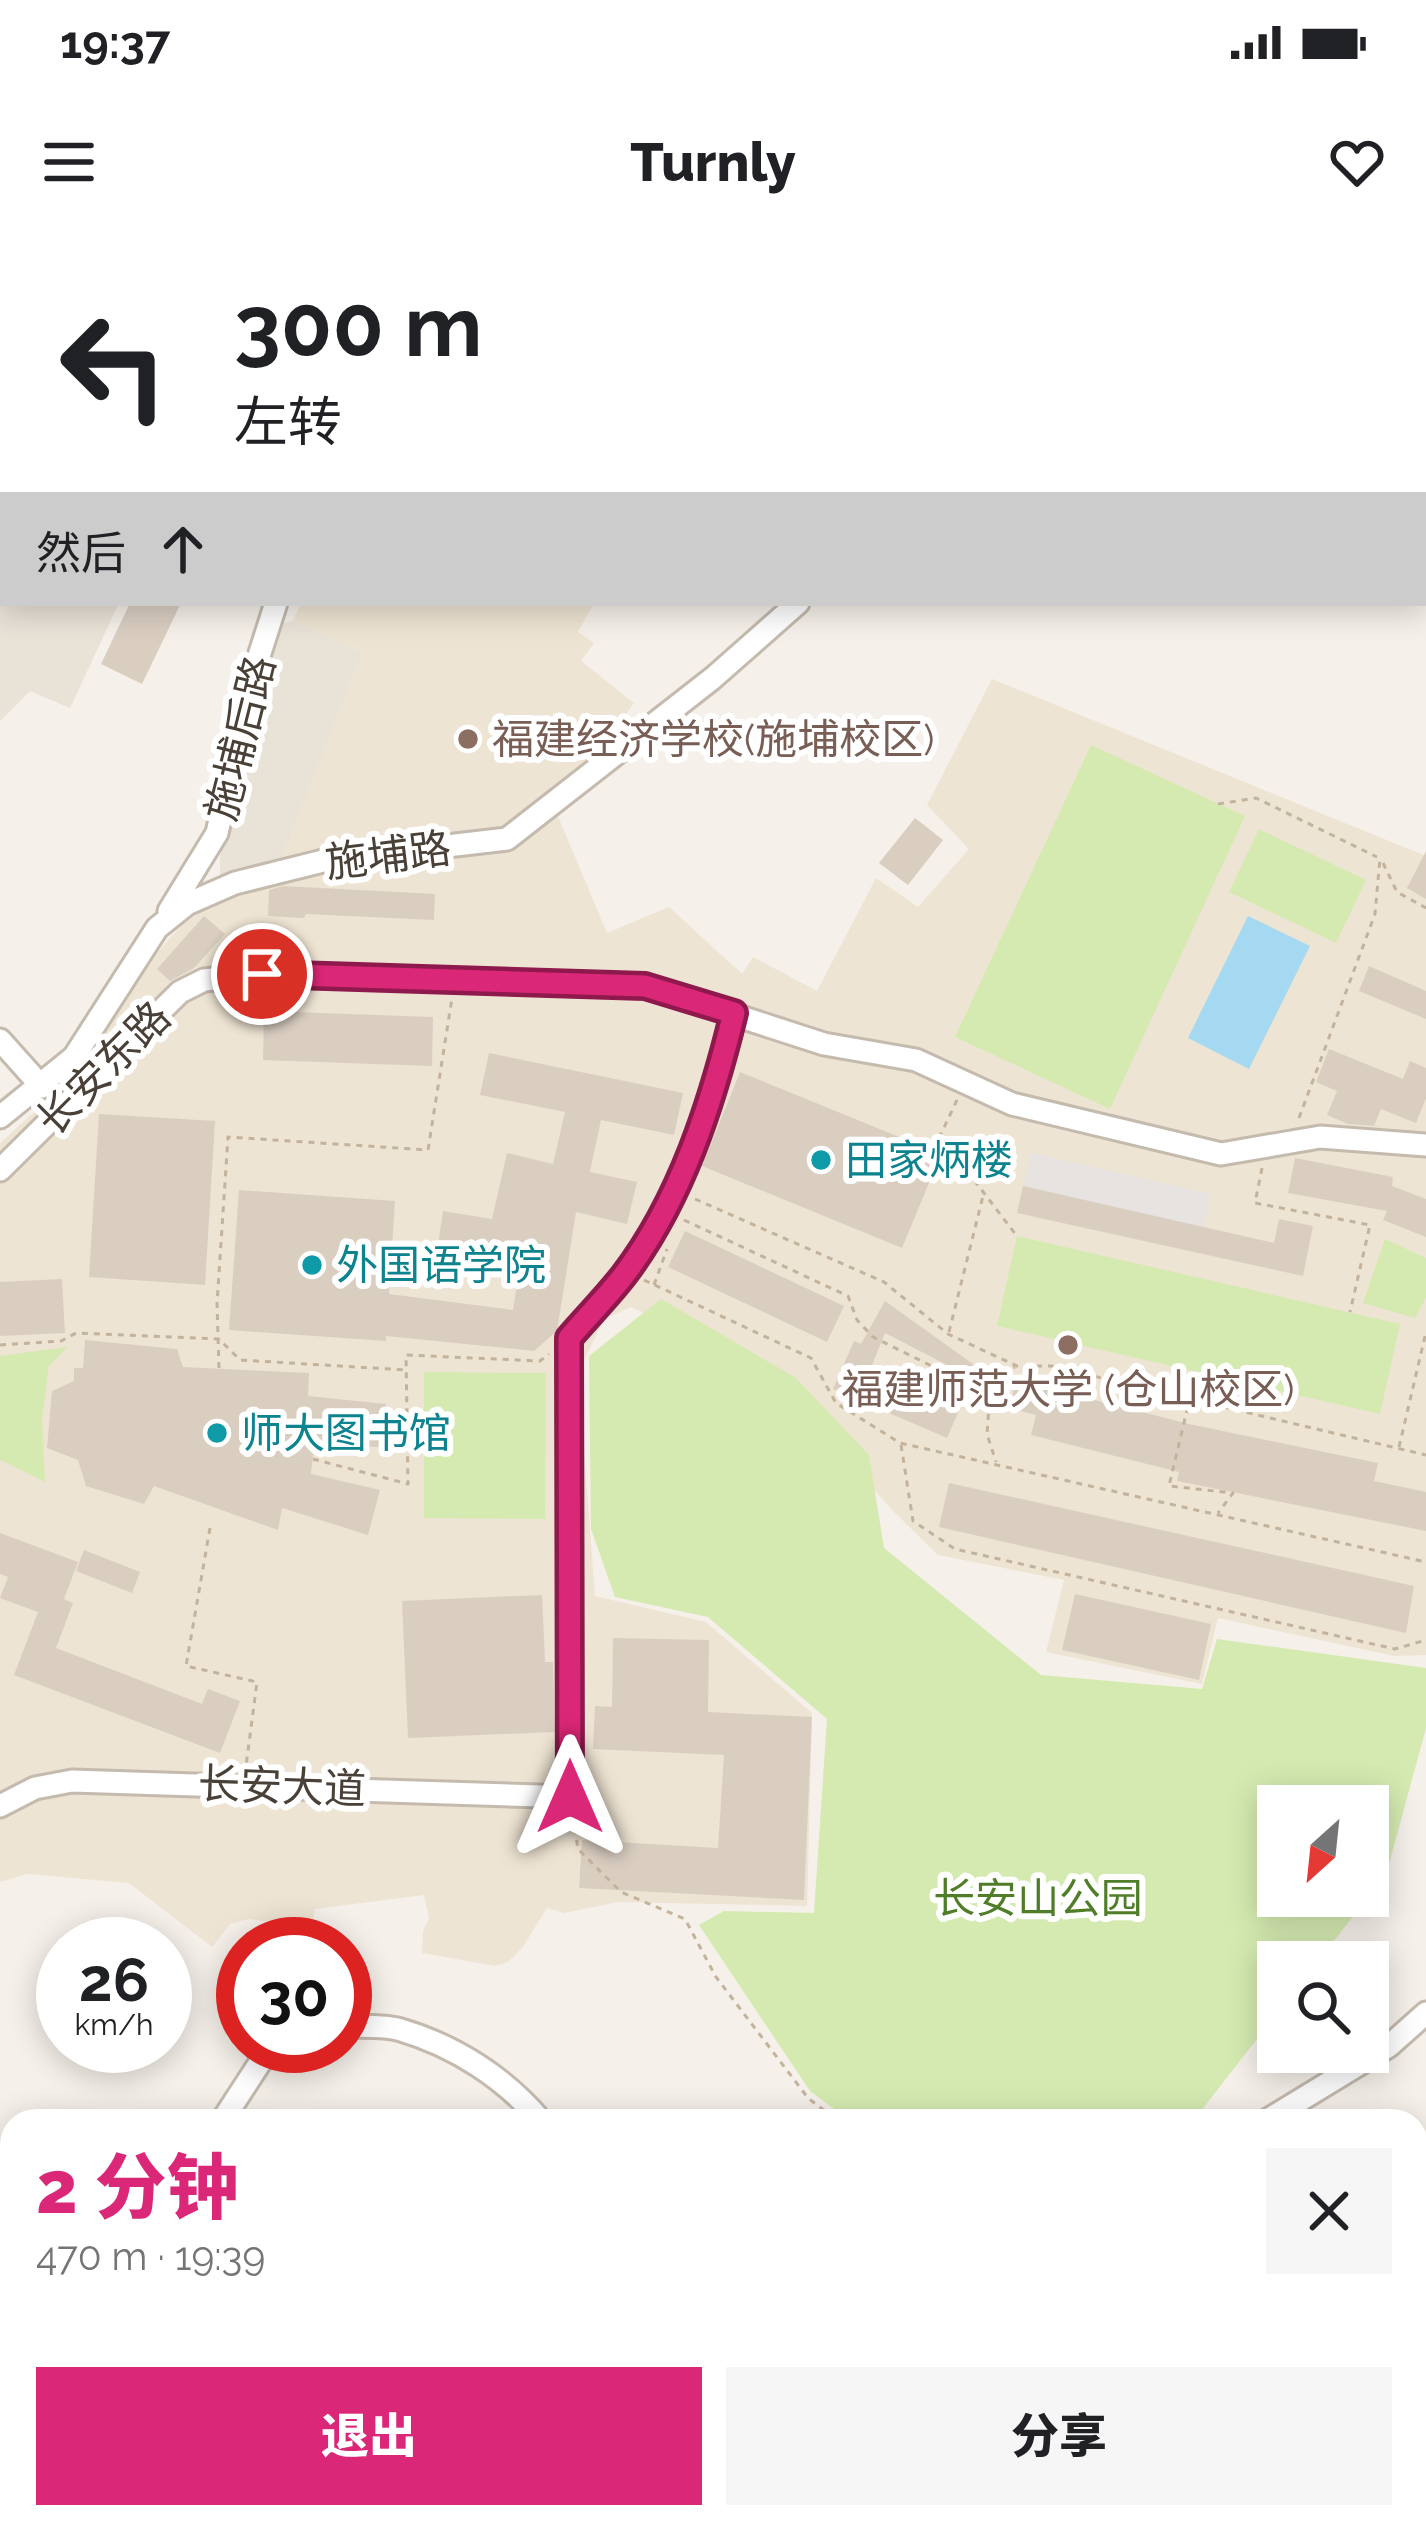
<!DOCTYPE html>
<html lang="zh">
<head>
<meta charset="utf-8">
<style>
	body { margin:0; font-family:Raleway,"Noto Sans SC",sans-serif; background:#f6f6f6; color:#202124; height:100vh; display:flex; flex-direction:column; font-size:45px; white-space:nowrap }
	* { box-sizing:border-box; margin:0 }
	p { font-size:39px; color:#757577 }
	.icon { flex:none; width:66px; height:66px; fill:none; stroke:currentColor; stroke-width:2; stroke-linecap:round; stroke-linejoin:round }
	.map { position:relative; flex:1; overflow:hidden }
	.side { position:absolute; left:0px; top:1869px; width:1428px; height:420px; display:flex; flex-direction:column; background:#fff; border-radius:36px 36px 0 0; box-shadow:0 6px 30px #0003 }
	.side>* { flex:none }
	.banner { position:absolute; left:0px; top:0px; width:1428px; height:366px; box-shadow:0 6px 30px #0003; background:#fff; color:#202124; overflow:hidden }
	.needle { width:78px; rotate:207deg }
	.controls { position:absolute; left:1257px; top:1545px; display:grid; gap:24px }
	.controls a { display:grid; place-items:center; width:132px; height:132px; border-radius:0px; background:#fff; box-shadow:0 6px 30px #0003; font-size:60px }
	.speed { position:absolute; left:36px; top:1677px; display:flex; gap:24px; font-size:60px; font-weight:700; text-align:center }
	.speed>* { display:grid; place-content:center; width:156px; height:156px; border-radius:50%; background:#fff; box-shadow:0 6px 30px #0003; line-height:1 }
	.speed small { font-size:30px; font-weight:400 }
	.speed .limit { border:18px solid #d22; background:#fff; color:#111 }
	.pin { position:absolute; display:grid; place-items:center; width:102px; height:102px; color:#fff; margin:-51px; border:6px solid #fff; border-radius:50%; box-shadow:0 3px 12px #0007 }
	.me { position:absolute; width:132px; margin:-66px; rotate:0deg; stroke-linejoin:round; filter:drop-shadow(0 0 9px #0008) }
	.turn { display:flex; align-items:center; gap:42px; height:252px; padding:0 36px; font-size:54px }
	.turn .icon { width:156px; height:156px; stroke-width:2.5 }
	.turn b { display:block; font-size:84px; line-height:102px }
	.then { display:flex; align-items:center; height:114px; padding:0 36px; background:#0003; gap:24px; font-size:45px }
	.round { display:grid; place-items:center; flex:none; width:126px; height:126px; border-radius:0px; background:#f6f6f6 }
	.overview { display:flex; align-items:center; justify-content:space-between; height:204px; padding:0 36px }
	h1 { font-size:72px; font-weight:800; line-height:90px; color:#db2777 }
	.button { display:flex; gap:24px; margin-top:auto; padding:24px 36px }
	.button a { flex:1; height:138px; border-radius:0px; background:#db2777; color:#fff; font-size:48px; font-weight:800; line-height:138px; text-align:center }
	.button a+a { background:#f6f6f6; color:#202124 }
	.status { display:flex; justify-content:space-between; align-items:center; height:84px; padding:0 60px; background:#fff; direction:ltr }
	.status svg { height:33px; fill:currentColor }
	header { display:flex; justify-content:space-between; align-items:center; height:156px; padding:0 36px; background:#fff; font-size:54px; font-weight:800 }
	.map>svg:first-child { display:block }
	.residential { fill:#e9e2d7 }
	.education { fill:#eee4d3 }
	.green { fill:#d5eab1; fill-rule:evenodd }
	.parking { fill:#e6e3e1 }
	.water { fill:#a5d9f2 }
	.building { fill:#dacec1; fill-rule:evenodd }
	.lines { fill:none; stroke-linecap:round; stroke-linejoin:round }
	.minor-casing { stroke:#c4baae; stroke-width:27 }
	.path { stroke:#c3b29c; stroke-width:3; stroke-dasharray:6 6; stroke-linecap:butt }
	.minor { stroke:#fff; stroke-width:21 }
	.route-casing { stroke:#8e194d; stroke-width:30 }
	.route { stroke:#db2777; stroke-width:21 }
	.education-dot { fill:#8d6e63; stroke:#fff; stroke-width:4.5 }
	.culture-dot { fill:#0f9aa8; stroke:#fff; stroke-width:4.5 }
	.labels { text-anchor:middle; stroke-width:12; stroke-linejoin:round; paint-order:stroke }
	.street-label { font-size:42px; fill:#494037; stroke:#fff }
	.education-label { font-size:42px; fill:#785e54; stroke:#fff; text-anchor:start }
	.culture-label { font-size:42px; fill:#0d838f; stroke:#fff; text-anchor:start }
	.park-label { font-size:42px; fill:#507d28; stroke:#fff }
</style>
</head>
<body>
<div class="status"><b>19:37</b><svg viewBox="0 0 49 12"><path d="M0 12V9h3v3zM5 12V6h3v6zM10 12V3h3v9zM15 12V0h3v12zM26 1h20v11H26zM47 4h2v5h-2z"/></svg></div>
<header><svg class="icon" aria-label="menu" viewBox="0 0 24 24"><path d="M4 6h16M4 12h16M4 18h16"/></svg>Turnly<svg class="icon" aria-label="heart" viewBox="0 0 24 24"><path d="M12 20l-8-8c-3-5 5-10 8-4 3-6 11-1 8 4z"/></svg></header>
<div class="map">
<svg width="1426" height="2289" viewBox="0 0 1426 2289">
	<rect width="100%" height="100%" fill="#f5f0e9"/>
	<!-- residential -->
	<path class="residential" d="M0,0H231L235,3H3V209Z
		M0,258L3,363H119L70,468L30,451L0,481Z
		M293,381L363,412L278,627L220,636V609L255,502L247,490L260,432L279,384Z"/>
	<!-- education -->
	<path class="education" d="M301,363H594L578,392L594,403L581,421L634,463L582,535L513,592L278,627L362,412L293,381Z
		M992,439L1426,616V1415L1394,1416L1218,1378L1202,1444L1046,1412L1064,1340L938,1315L891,1269L817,1184L765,1132L631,1067L604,1079L578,1133L595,1356L706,1382L812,1473L807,1666L618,1662L564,1673L547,1668L522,1708L508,1722L495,1726L422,1713L423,1691L429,1678L424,1655L315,1669L312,1687L248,1679L230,1684L212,1707L129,1643L27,1634L0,1642V903L83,828L149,722L181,686L219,658L346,624L510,610L557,574L607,693L669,667L742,734L753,717L817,751L876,638L918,667L969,609L927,565Z
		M1113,2277H1335L1332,2289H1101Z"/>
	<!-- green -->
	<path class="green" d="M1091,505L1245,576L1110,869L955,797Z
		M1259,589L1366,640L1336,703L1229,652Z
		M1017,996L1400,1084L1380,1174L997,1086Z
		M1385,999L1426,1018V1058L1415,1078L1363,1063Z
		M661,1059L796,1138L869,1215L884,1308L1041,1435L1202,1449L1217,1399L1426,1428V1488L1386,1635L1317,1722H1278V1772L1193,1881H850L810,1851L699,1685L724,1671L814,1673L827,1479L708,1377L615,1357L591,1289L589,1116ZM1368,1566V1656H1278V1566Z
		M67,1107L49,1126L42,1178L45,1242L0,1220V1116Z
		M424,1132L546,1133L545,1279L424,1278Z"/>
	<!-- parking -->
	<path class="parking" d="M1031,913L1210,954L1203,988L1023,946Z"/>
	<!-- water -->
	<path class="water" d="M1248,676L1310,706L1249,829L1188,798Z"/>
	<!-- building -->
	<path class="building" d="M130,363H181L142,444L101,424Z
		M915,578L943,600L908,645L879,623Z
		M1426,611V659L1407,648Z
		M283,646L435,654L434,680L306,674L304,678L268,676L269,650Z
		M204,676L225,694L194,728L170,741L157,729Z
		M1369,726L1426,751V779L1359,751Z
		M264,771L433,777L432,826L263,820Z
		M1329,809L1403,839L1410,821L1426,828V858L1416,883L1381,869L1374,886L1348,884L1327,875L1337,851L1316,842Z
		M489,813L683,853L674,895L601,880L590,932L637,942L627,984L576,972L557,1091L534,1111L386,1096V1101L229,1090L239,950L395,961L389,1054L513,1070L521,1017L438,1005L443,971L492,979L507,913L553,924L565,872L480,855Z
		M740,832L941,914L902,1008L702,926Z
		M99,874L215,881L205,1045L89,1037Z
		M1295,918L1393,937L1392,946L1426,959V997L1383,980L1387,971L1288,953Z
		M1023,946L1274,1003L1279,979L1313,986L1303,1036L1017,973Z
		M685,991L844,1066L827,1102L668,1027Z
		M62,1039L65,1093L0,1096V1042Z
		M885,1061L973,1124L961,1149L967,1152L947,1198L833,1149L854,1101L861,1104ZM885,1093L949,1126L935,1158L870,1130Z
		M85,1100L177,1109L183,1127L309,1133L308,1156L386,1164L384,1207L314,1206L311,1234L380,1250L368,1295L282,1268L278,1290L154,1246L144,1264L86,1246L78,1220L47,1208L52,1151L74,1141V1128H83Z
		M1016,1140L1189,1184L1378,1223L1374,1241L1426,1252V1291L1177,1241L1179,1232L1031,1195L1036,1175L1009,1168Z
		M949,1243L1414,1346L1406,1393L939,1287Z
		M0,1293L78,1322L64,1359L73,1363L56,1408L202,1464L208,1449L240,1461L220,1513L14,1435L38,1372L0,1358L8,1337L0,1334Z
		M84,1310L140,1332L132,1353L76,1331Z
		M1075,1354L1211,1384L1199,1440L1062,1410Z
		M542,1355L545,1422H553L555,1492L408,1498L402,1361Z
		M613,1398L709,1400L708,1472L812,1477L804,1660L579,1648L582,1600L718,1608L724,1515L593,1509L595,1466L612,1467Z"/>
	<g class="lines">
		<!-- minor casing -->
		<g class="minor-casing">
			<path id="minor" d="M283,0L287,3
				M905,0V3
				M0,231L3,233
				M169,671L217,593L252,438L276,363
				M0,800L42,847
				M0,877L74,817L157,688L187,664L235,643L327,620L507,599L713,438L798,363
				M0,930L180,752L204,740L262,734L645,746L824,804L916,820L1012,864L1221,914L1320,897L1426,905
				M0,1566L35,1548L72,1541L570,1557V1098C588,1077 607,1057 624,1035C681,960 711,863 734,773
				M345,1786C363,1787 384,1785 401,1790C455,1806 505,1838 541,1881
				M222,1881L263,1818L285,1806
				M1266,1881L1389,1806L1426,1773
				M0,2187L12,2169
				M1088,2289L1098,2277"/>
		</g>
		<!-- path -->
		<path class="path" d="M1218,564L1256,558L1377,617
			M1383,623L1397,652L1426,668
			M957,860L940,896L1017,996
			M1299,878L1375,674L1380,618
			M1262,928L1255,963L1370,985L1350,1072
			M695,959L884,1042L948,1094L1017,1126H1051L1426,1215
			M684,980L848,1056L857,1080L873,1097L968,1144L1015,1127
			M644,1040L811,1118L836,1163L900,1203L1426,1322
			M654,1045L667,1009
			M949,1092L983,956
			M0,1105L61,1101L76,1093L219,1099L240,1120L406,1130
			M219,1128L217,1064L228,897L428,910L452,758
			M1196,1132L1169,1246L1233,1253L1218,1273
			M991,1138L987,1194L996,1222
			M901,1205L913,1281L955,1309L1395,1409L1426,1400
			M1399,1207L1426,1092
			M313,1219L408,1244L406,1115L540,1121L549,1114
			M210,1288L186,1426L257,1442L246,1526
			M573,1576L578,1609L621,1652L685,1679L716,1737L808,1858L838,1881"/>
		<!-- minor -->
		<use href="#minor" class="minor"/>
	</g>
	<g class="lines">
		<!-- route casing -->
		<g class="route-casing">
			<path id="route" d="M262,734L645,746L734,773C712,863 681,960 624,1035C607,1057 587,1077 569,1098L570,1557"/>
		</g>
		<!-- route -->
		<use href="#route" class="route"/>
	</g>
	<!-- markers -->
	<g class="education-dot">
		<circle cx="468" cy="499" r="12"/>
		<circle cx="1068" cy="1105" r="12"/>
	</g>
	<g class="culture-dot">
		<circle cx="821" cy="920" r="12"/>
		<circle cx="312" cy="1025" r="12"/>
		<circle cx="217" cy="1193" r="12"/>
	</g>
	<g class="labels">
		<!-- street labels -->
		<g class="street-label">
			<text transform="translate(240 498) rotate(-76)" y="15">施埔后路</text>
			<text transform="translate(388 615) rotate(-7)" y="15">施埔路</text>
			<text transform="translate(103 828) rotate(-45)" y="15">长安东路</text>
			<text transform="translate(282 1546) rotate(2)" y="15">长安大道</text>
		</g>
		<!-- education labels -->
		<g class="education-label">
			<text x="492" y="514">福建经济学校(施埔校区)</text>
			<text x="1068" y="1164" text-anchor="middle">福建师范大学 (仓山校区)</text>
		</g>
		<!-- culture labels -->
		<g class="culture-label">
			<text x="845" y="935">田家炳楼</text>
			<text x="336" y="1040">外国语学院</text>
			<text x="241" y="1208">师大图书馆</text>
		</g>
		<!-- park labels -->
		<g class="park-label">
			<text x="1038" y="1673">长安山公园</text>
		</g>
	</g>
</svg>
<div class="controls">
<a><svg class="needle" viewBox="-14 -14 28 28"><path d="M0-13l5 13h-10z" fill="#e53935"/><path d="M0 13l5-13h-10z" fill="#757577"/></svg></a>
<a><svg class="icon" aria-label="search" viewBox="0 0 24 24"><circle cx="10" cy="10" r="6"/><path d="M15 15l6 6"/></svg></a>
</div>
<div class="speed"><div>26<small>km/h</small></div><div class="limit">30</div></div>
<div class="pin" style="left:262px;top:734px;background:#d93025"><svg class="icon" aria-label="arrive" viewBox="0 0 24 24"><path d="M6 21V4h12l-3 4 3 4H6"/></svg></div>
<svg class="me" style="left:570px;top:1557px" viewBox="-20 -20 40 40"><path d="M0-17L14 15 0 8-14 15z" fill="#db2777" stroke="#fff" stroke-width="4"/></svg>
<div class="banner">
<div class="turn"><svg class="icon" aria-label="left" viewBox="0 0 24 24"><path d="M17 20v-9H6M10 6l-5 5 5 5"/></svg><div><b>300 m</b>左转</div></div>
<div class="then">然后<svg class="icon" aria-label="ahead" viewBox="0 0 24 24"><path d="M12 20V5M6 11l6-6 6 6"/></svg></div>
</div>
<section class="side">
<div class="overview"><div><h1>2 分钟</h1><p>470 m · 19:39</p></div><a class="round"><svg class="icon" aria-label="close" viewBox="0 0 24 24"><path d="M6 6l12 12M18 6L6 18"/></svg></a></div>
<div class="button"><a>退出</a><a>分享</a></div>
</section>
</div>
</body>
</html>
